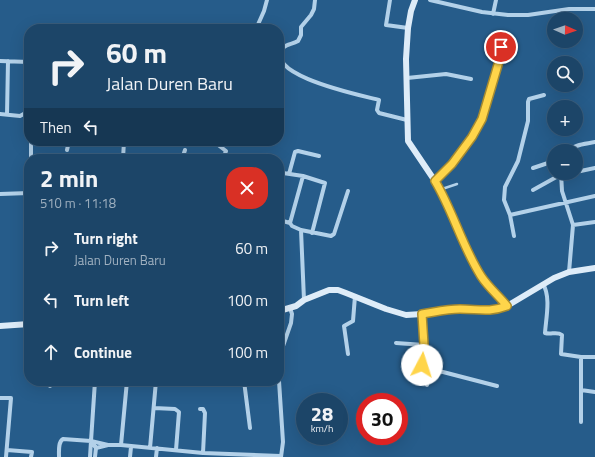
<!DOCTYPE html>
<html lang="en">
<head>
<meta charset="utf-8">
<style>
	body { margin:0; font-family:"Titillium Web",sans-serif; background:#254c6e; color:#f1f3f6; height:100vh; display:flex; flex-direction:column; font-size:15px; white-space:nowrap }
	* { box-sizing:border-box; margin:0 }
	p { font-size:13px; color:#a0b1c0 }
	.icon { flex:none; width:22px; height:22px; fill:none; stroke:currentColor; stroke-width:2; stroke-linecap:round; stroke-linejoin:round }
	.map { position:relative; flex:1; overflow:hidden }
	.panel { position:absolute; left:24px; top:154px; width:260px; height:232px; display:flex; flex-direction:column; background:#1c4568; border-radius:16px; box-shadow:0 4px 16px #0002,0 0 0 1px #3a5d7c }
	.panel>* { flex:none }
	.banner { position:absolute; left:24px; top:24px; width:260px; height:122px; border-radius:16px; box-shadow:0 4px 16px #0002,0 0 0 1px #3a5d7c; background:#1c4568; color:#f1f3f6; overflow:hidden }
	.needle { width:26px; rotate:92deg }
	.fabs { position:absolute; left:547px; top:12px; display:grid; gap:8px }
	.fabs a { display:grid; place-items:center; width:36px; height:36px; border-radius:50%; background:#1c4568; box-shadow:0 4px 16px #0002,0 0 0 1px #3a5d7c; font-size:20px }
	.speed { position:absolute; left:296px; top:393px; display:flex; gap:8px; font-size:20px; font-weight:700; text-align:center }
	.speed>* { display:grid; place-content:center; width:52px; height:52px; border-radius:50%; background:#1c4568; box-shadow:0 4px 16px #0002,0 0 0 1px #3a5d7c; line-height:1 }
	.speed small { font-size:10px; font-weight:400 }
	.speed .limit { border:6px solid #d22; background:#fff; color:#111 }
	.pin { position:absolute; display:grid; place-items:center; width:34px; height:34px; color:#fff; margin:-17px; border:2px solid #fff; border-radius:50%; box-shadow:0 1px 4px #0007 }
	.me { position:absolute; width:44px; margin:-22px; rotate:5deg; stroke-linejoin:round; filter:drop-shadow(0 0 3px #0008) }
	.turn { display:flex; align-items:center; gap:14px; height:84px; padding:0 16px; font-size:18px }
	.turn .icon { width:52px; height:52px; stroke-width:2.5 }
	.turn b { display:block; font-size:28px; line-height:34px }
	.then { display:flex; align-items:center; height:38px; padding:0 16px; background:#0003; gap:8px; font-size:15px }
	.round { display:grid; place-items:center; flex:none; width:42px; height:42px; border-radius:16px; background:#254c6e }
	.summary { display:flex; align-items:center; justify-content:space-between; height:68px; padding:0 16px }
	h1 { font-size:24px; font-weight:700; line-height:30px }
	ul { padding:0; list-style:none }
	li { display:flex; align-items:center; gap:12px; height:52px; padding:0 16px }
	li div { flex:1 }
	li b { display:block; font-size:15px }
	li em { font-style:normal }
	.map>svg:first-child { display:block }
	.lines { fill:none; stroke-linecap:round; stroke-linejoin:round }
	.lane { stroke:#b3d1e9; stroke-width:2.5 }
	.street { stroke:#b3d1e9; stroke-width:4 }
	.secondary { stroke:#deecf8; stroke-width:6 }
	.route-casing { stroke:#a68a30; stroke-width:10 }
	.route { stroke:#ffd54a; stroke-width:7 }
</style>
</head>
<body>
<div class="map">
<svg width="595" height="457" viewBox="0 0 595 457">
	<rect width="100%" height="100%" fill="#265c8a"/>
	<g class="lines">
		<!-- lane -->
		<path class="lane" d="M442,189L457,184"/>
		<!-- street -->
		<path class="street" d="M315,0L314,9L311,15L301,27V35L298,41C293,44 287,44 284,47C259,75 365,96 379,100L377,110L379,113L407,120
			M390,0L386,25L408,28
			M430,0L482,12L508,15H528L569,9H595
			M493,14L496,0
			M256,29L264,11L267,0
			M0,61L29,62
			M407,78L446,74L471,79
			M0,114L20,116L29,111
			M7,115L8,61
			M31,141V159
			M213,141L226,151L223,159
			M67,150L69,141
			M567,151C575,144 586,144 595,142
			M123,159L124,141
			M182,159L185,150
			M533,168L554,161
			M576,172L595,168
			M561,173L562,191L573,225L569,272
			M289,174L295,152L298,151L319,156
			M303,176L290,223L292,226L301,230L304,300
			M279,181L281,174L283,173L303,176L325,183L312,233
			M435,181L452,164L472,137L482,119L500,58L501,47
			M533,190L560,175L571,173
			M0,194L29,193
			M510,215L504,200L505,187L518,161L528,121V102L529,99L544,95
			M279,217L283,221L290,223
			M573,225L595,222
			M301,230L331,236L334,234L348,191
			M514,236L510,215L595,196
			M543,284C551,297 546,318 545,333C551,335 557,331 562,335L561,354L581,357
			M422,314L424,345L422,365L427,385
			M396,343L424,345
			M348,354L344,326L353,321L355,296
			M279,366L283,346L291,323L292,314L290,308
			M424,370L443,372L497,386
			M50,381V386
			M95,381L91,441L96,448L95,457
			M244,381L250,428
			M279,381L283,442L281,457
			M581,390L595,392
			M0,398H11L6,457
			M154,408L175,409L179,412L176,450
			M200,409H203L205,413L203,453
			M581,422V357H595
			M121,445L127,381
			M96,448L108,445H121L203,453L280,456
			M150,448L156,381
			M7,450L32,452L31,457
			M59,457C59,451 58,442 63,439L91,441
			M90,457L91,441L108,445
			M130,457L131,447
			M156,457L157,448"/>
		<!-- secondary -->
		<path class="secondary" d="M415,0L411,11L408,28L406,59L408,141L441,190L458,232L481,276L507,306
			M279,311L296,306L304,300L329,290H338L346,293L386,309L406,315L422,314L443,310L462,309L487,311L496,310L507,306L554,278L569,272L595,268
			M0,326L29,324"/>
	</g>
	<g class="lines">
		<!-- route casing -->
		<g class="route-casing">
			<path id="route" d="M422,365L424,345L422,314C435,312 447,309 460,309C479,309 488,313 507,306C499,296 488,287 481,276C462,246 453,211 435,181L452,164L472,137L482,119L500,58L501,47"/>
		</g>
		<!-- route -->
		<use href="#route" class="route"/>
	</g>
</svg>
<div class="fabs">
<a><svg class="needle" viewBox="-14 -14 28 28"><path d="M0-13l5 13h-10z" fill="#e53935"/><path d="M0 13l5-13h-10z" fill="#a0b1c0"/></svg></a>
<a><svg class="icon" aria-label="search" viewBox="0 0 24 24"><circle cx="10" cy="10" r="6"/><path d="M15 15l6 6"/></svg></a>
<a>+</a>
<a>−</a>
</div>
<div class="speed"><div>28<small>km/h</small></div><div class="limit">30</div></div>
<div class="pin" style="left:501px;top:47px;background:#d93025"><svg class="icon" aria-label="arrive" viewBox="0 0 24 24"><path d="M6 21V4h12l-3 4 3 4H6"/></svg></div>
<svg class="me" style="left:422px;top:365px" viewBox="-20 -20 40 40"><circle r="19" fill="#fff"/><path d="M0-13L10 11 0 6-10 11z" fill="#ffd54a"/></svg>
<div class="banner">
<div class="turn"><svg class="icon" aria-label="right" viewBox="0 0 24 24"><path d="M7 20v-9h11M14 6l5 5-5 5"/></svg><div><b>60 m</b>Jalan Duren Baru</div></div>
<div class="then">Then<svg class="icon" aria-label="left" viewBox="0 0 24 24"><path d="M17 20v-9H6M10 6l-5 5 5 5"/></svg></div>
</div>
<section class="panel">
<div class="summary"><div><h1>2 min</h1><p>510 m · 11:18</p></div><a class="round" style="background:#d93025;color:#fff"><svg class="icon" aria-label="close" viewBox="0 0 24 24"><path d="M6 6l12 12M18 6L6 18"/></svg></a></div>
<ul>
<li><svg class="icon" aria-label="right" viewBox="0 0 24 24"><path d="M7 20v-9h11M14 6l5 5-5 5"/></svg><div><b>Turn right</b><p>Jalan Duren Baru</p></div><em>60 m</em></li>
<li><svg class="icon" aria-label="left" viewBox="0 0 24 24"><path d="M17 20v-9H6M10 6l-5 5 5 5"/></svg><div><b>Turn left</b></div><em>100 m</em></li>
<li><svg class="icon" aria-label="ahead" viewBox="0 0 24 24"><path d="M12 20V5M6 11l6-6 6 6"/></svg><div><b>Continue</b></div><em>100 m</em></li>
</ul>
</section>
</div>
</body>
</html>
